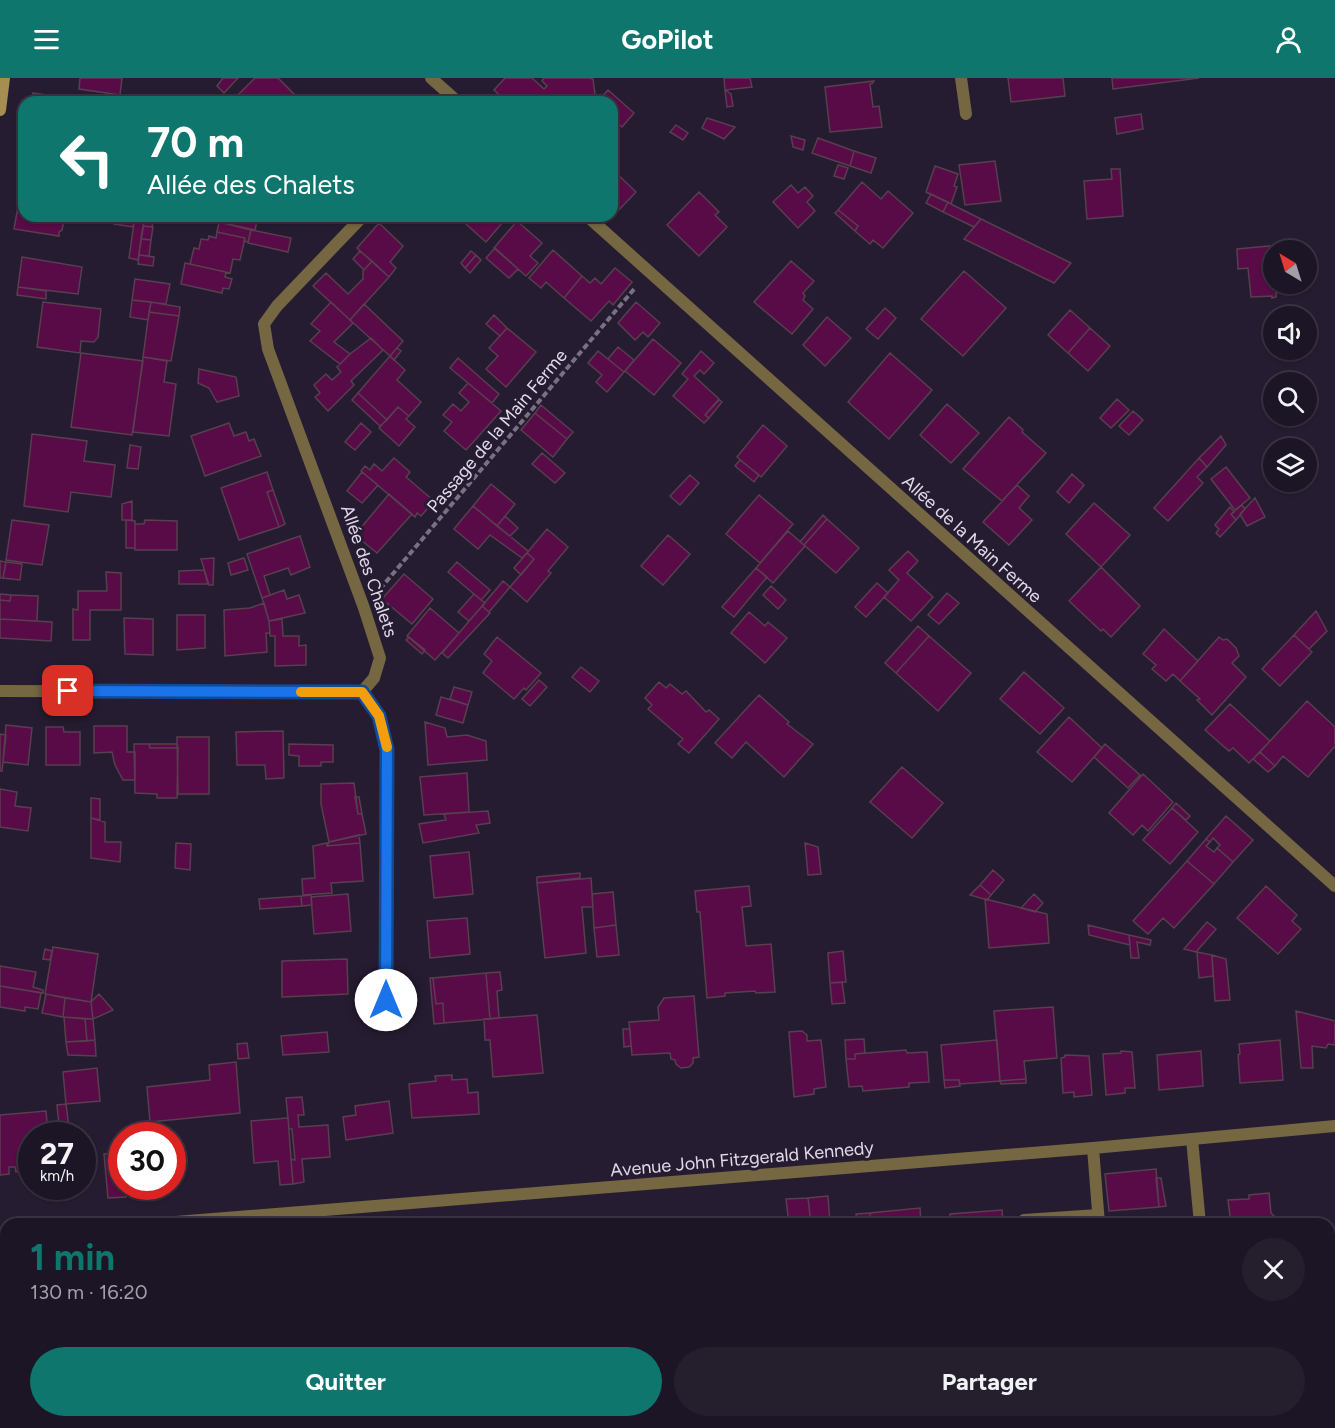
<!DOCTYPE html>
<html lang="fr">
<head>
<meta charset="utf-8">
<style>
	body { margin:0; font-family:Figtree,sans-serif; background:#251e2d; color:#f1f3f6; height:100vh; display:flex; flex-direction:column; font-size:22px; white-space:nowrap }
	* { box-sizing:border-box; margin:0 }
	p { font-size:20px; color:#a09fa7 }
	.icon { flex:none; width:33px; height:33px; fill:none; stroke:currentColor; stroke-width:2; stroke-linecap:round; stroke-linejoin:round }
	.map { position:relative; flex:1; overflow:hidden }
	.panel { position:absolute; left:0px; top:1140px; width:1335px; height:210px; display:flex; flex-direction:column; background:#1c1525; border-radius:18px 18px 0 0; box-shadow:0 2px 4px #0004,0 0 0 2px #3a3442 }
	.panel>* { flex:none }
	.top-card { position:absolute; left:18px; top:18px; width:600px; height:126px; border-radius:18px; box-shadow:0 2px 4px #0004,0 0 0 2px #3a3442; background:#0f766e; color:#fff; overflow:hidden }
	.needle { width:39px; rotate:322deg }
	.tools { position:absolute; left:1263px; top:162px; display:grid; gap:12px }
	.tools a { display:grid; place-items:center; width:54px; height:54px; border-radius:50%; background:#1c1525; box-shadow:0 2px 4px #0004,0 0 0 2px #3a3442; font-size:30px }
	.speed { position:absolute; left:18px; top:1044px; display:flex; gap:12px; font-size:30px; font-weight:700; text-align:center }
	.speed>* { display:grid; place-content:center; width:78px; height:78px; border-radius:50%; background:#1c1525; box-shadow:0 2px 4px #0004,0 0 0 2px #3a3442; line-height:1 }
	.speed small { font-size:15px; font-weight:400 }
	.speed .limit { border:9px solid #d22; background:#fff; color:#111 }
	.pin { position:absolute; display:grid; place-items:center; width:51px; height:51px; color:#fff; margin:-26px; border-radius:12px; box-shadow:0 3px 9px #0006 }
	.me { position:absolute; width:66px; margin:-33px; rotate:0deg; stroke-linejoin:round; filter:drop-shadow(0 0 4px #0008) }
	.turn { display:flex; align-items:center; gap:21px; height:126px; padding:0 30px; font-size:27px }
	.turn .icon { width:78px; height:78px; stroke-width:2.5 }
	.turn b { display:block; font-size:42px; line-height:51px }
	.round { display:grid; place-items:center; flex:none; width:63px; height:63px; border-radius:32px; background:#251e2d }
	.overview { display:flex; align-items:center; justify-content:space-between; height:102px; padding:0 30px }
	h1 { font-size:36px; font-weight:700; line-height:45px; color:#0f766e }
	.cta { display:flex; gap:12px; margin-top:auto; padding:12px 30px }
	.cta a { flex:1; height:69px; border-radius:36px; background:#0f766e; color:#fff; font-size:24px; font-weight:700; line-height:69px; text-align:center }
	.cta a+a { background:#251e2d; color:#f1f3f6 }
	header { display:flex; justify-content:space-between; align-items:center; height:78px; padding:0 30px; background:#0f766e; color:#fff; font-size:27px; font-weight:700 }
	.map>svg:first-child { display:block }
	.building { fill:#580b46; stroke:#573f4f; stroke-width:1.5 }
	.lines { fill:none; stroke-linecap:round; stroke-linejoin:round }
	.path { stroke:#797083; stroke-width:4; stroke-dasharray:6 3; stroke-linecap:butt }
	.lane { stroke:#746741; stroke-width:12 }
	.street { stroke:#746741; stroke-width:12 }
	.secondary { stroke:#a48e50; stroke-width:12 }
	.route-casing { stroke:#114b97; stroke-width:15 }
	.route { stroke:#1a73e8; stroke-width:10 }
	.slow { stroke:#f59e0b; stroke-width:10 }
	.labels { text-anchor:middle; stroke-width:6; stroke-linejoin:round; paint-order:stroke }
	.street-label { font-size:18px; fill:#e1dae9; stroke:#261c31 }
</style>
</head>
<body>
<header><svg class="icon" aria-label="menu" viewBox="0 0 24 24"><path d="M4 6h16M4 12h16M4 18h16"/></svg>GoPilot<svg class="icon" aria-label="person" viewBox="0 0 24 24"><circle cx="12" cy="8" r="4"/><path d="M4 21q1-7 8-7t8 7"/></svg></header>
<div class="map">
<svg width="1335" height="1350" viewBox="0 0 1335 1350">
	<rect width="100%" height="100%" fill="#261c31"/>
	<!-- building -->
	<path class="building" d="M80,0H122L120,17L79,11Z
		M223,0H238L224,15L217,8Z
		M255,0H278L302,24H244L237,18Z
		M505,0H532L544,11L547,8L542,3L544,0H590L593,1L596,24H507L494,12Z
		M724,0H750L752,9L725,12Z
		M1008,0H1063L1065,18L1011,24Z
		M1112,0H1199L1113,11Z
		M874,3L873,5L870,6L873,29L879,28L882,49L830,54L825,9Z
		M608,12L634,35L622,49L612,40V24H597Z
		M725,12L731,16L733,28L727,29Z
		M33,15L46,17L45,24L32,23Z
		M185,18L188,24H173V22Z
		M22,22L41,24H24V53L18,52Z
		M1141,36L1143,51L1117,56L1115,40Z
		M707,40L735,49L724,61L702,50Z
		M676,47L688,55L683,62L670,54Z
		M791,58L805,62L803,72L793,69Z
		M818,60L854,73L850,88L812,75Z
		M854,73L876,80L871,95L850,88Z
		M995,83L1001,123L965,127L959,87Z
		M838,87L848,90L844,101L834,98Z
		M935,88L958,96L954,108L957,109L951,126L926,114Z
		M612,91L636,114L613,138L612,137Z
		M1111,91H1120L1123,138L1087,141L1084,103L1112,101Z
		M862,104L881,121L888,113L913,135L883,170L873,162L870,166L855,153L858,148L838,132Z
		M791,107L798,115L805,109L813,118L807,124L815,133L798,150L773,124Z
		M699,114L719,134L715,137L727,149L699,178L667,147Z
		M931,116L948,124L943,134L926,125Z
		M19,123L24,124V138H65L62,152L59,154V158L14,151Z
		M948,124L951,126L981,141L974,149L943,134Z
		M838,132L858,148L855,153L835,135Z
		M115,138H135L133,149L114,146Z
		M135,138H145L138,182L129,180Z
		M145,138H154L152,149L143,148Z
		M214,138H258L255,152L210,142Z
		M457,138H508L486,164Z
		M981,141L1071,185L1054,205L964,161Z
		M517,143L542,165L530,178L538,185L526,198L494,170Z
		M219,144L251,152L248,164L244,163L245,160L217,154Z
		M379,145L403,168L390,184L396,190L389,199L357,170Z
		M143,148L153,149L151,162L141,161Z
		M251,152L291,160L288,174L248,165Z
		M217,154L245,160L240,182L233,181L230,195L190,186L194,170L199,171L201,161L208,162L209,158L216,160Z
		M141,161L151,162L149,178L139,177Z
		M1302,165V172H1274V206H1299L1300,212L1276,215V219L1272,220V218L1251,219L1248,190L1238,191L1237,171Z
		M495,170L518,191L509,200L486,180Z
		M553,172L582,198L564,220L546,204L541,210L529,200Z
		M360,173L372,183L364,192L353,181Z
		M471,173L476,177L465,190L461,185Z
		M139,177L154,179L153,188L138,186Z
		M476,177L481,182L470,195L465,190Z
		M22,179L82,189L78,216L18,209Z
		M372,183L389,199L350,242L313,208L326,195L348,216L363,201V193Z
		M791,183L814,203L803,215L805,218L803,222L813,231L792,256L754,224Z
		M185,185L226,194L225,199L232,201L229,211L223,210L222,215L181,206Z
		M615,190L632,204L613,227L609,223L591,243L564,220L582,198L590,205L595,200L601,206Z
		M964,193L1006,230L963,278L921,241Z
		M135,201L170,206L166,226L132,222Z
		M18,209L46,213V221L17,217Z
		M132,222L151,224L148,242L130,239Z
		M43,224L101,231L98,259L94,264L81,263L80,275L37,269Z
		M151,224L180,229L179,238L149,234Z
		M331,224L353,245L334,264L350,276L340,286L310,263L320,253L311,246Z
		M636,224L660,245L648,259L643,254L635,262L618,245Z
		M364,226L403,263L390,278L350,242Z
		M885,230L896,240L878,261L866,251Z
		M1070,232L1090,250L1068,275L1048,257Z
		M149,234L179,238L171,283L143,279Z
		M494,237L507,250L500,258L486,246Z
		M827,239L851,260L825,288L803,267Z
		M507,250L536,274L506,309L486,291L498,278L489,270Z
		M1090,250L1110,268L1088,293L1068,275Z
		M371,260L383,272L351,303L354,307L328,333L315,319L320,315L314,307L326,296L332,302L341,294L337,289L350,276Z
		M653,261L681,285L654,317L625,293Z
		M618,269L634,282L624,294L608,281Z
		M397,270L401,273L394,282L390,278Z
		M598,273L624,294L607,314L596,304L602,297L588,285Z
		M701,273L714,285L704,296L700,292L694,298L719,321L705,337L709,340L704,345L673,318L688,301L682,296Z
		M81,275L143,283L132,357L71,349Z
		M890,275L932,312L889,361L848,324Z
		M390,278L405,292L397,302L421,324L409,338L398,329L387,342L358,315Z
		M143,279L167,283L164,304L176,306L169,358L133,354Z
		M458,280L499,316L492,325L450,290Z
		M199,291L236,299L239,318L217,324L209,310L198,305Z
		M468,305L501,333L466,372L444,353L452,344L443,337L453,326L461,333L469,324L459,315Z
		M358,315L387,342L380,348L352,322Z
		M1117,321L1129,332L1111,350L1100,340Z
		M719,322L722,324L709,340L705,337Z
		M947,326L979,355L951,385L920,357Z
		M541,327L573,354L567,361L535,335Z
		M398,329L409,338L406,341L415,349L399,368L379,350Z
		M1133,333L1143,342L1129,357L1119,348Z
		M535,335L567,361L553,379L521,352Z
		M1009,339L1023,352L1022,354L1046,375L1002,423L963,391Z
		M229,345L234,358L246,354L249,363L254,361L261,378L205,398L191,358Z
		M361,345L371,354L355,372L345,364Z
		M763,347L787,368L761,399L737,379Z
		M32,356L87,363L84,383L115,387L111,419L71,414L68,434L24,428Z
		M1221,358L1226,367L1207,389L1199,380Z
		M130,367L141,369L138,391L127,390Z
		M542,375L565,395L555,405L532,386Z
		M394,380L410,394L406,399L434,423L421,438L417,435L415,439L361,393L365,388L370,392L374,386L382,393Z
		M1199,380L1207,389L1197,399L1203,405L1168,443L1154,430Z
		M740,382L759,397L754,404L735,388Z
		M1226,389L1250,420L1235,432L1211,401Z
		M267,394L273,412L267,414L279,449L239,462L221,410Z
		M362,394L378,407L362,425L347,413Z
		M1072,396L1084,407L1069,425L1057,414Z
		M690,397L699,405L680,427L670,418Z
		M491,406L515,426L497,448L473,428Z
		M1017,407L1029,418L1019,430L1032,442L1009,467L983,444Z
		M273,412L285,446L279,449L267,414Z
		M389,416L412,436L377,475L355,457Z
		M759,417L793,446L760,485L726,456Z
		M1255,420L1265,439L1247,448L1240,436Z
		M132,423V442H122V426Z
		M1094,425L1130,457L1101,489L1066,456Z
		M1242,427L1245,431L1236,442L1231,436Z
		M473,428L528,473L527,475L522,480L490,457L478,471L454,451Z
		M1230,429L1234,434L1231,436L1236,442L1220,459L1216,455L1219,451L1215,447Z
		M823,437L827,441L804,467L800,464Z
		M505,438L518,450L510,458L497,448Z
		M827,441L859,470L836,495L804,467Z
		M12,442L49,447L42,487L6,482Z
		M126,442L135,443V470H126Z
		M145,442L177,443V472H135V446H144Z
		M547,451L568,469L548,493L551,495L527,524L510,509L534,481L527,475Z
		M788,453L805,468L773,505L756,490Z
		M668,457L690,476L663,507L641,488Z
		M300,458L310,489L291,497L288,490L264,498L270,517L262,520L247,476Z
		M908,473L918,483L907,495L933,519L911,543L884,519L899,502L889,492Z
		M527,475L534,481L521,497L514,490Z
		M214,480L213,507H209L201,481Z
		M244,480L248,492L231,497L228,485Z
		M0,483L6,484L3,500H0Z
		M6,484L22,486L20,502L3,500Z
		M457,484L490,512L481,522L448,494Z
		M1101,489L1140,528L1111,559L1103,551L1101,553L1069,523Z
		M756,490L767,499L734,539L722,529Z
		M204,492L208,506H179V493Z
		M106,494L121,495V532H90V562H73V531L78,532V513H107Z
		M404,496L433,521L412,546L382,521Z
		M503,503L510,509L489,534L482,528Z
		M877,505L888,515L866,539L855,529Z
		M771,508L786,522L778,531L763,517Z
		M284,512L287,521L299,517L305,535L269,543L262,520Z
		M947,515L959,525L939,546L928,537Z
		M0,516L11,517L10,523L0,522Z
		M474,516L485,525L469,543L458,534Z
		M11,517L38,518L37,543L0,541V522L10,523Z
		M264,525L269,543L270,555H266L267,574L225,578L224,532L250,530Z
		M482,528L490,535L448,580L442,575Z
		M430,530L459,555L435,582L407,558Z
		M1316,533L1327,553L1309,571L1294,557Z
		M749,534L765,548L768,544L787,560L765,585L731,555Z
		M177,537H205V570L177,572Z
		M124,540L153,541V577L125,576Z
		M0,541L52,544L51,563L0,560Z
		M282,541L283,558H299V568L306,567V587L275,588V558H270L269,543Z
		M918,548L929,558L896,595L885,585Z
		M1164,551L1198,583L1180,603L1173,596L1166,603L1152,591L1156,587L1143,576Z
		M1294,557L1312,574L1280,608L1262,591Z
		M929,558L971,595L938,633L896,595Z
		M409,559L425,572L422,576L406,562Z
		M497,559L541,595L526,612L524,610L514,621L483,595L492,583L484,576Z
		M1219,559L1223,562L1227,561L1236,570L1239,578L1232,585L1246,599L1212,637L1197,622L1200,621L1180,603Z
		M581,589L599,603L590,614L572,599Z
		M1024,594L1064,630L1040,656L1000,621Z
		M539,602L547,609L530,628L522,621Z
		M659,604L666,610L670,606L682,616L686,613L706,634L709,632L719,641L689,675L678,666L683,661L648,631L652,627L645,620Z
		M454,609L472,614L468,627L450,621Z
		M759,617L789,644L787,646L813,666L784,699L746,664L732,680L715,665Z
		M441,619L468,627L463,645L436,637Z
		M1307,623L1335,649V668L1308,699L1283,678L1275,688L1260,674Z
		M1230,626L1270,663L1249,685L1233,670L1229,673L1205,652Z
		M1069,639L1102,670L1072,704L1037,674Z
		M425,644L445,650L447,659L467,657L486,663L487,682L428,687Z
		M6,647L32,650L28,687L3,684Z
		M94,648H127V674H135V702H123L115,687L112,674L94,675Z
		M46,649H63L64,654H80V687H46Z
		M283,653L284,700L266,701L265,687H237L236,654Z
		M0,656L6,657L2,693H0Z
		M177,659H209V716H178Z
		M134,666H149L150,670H178L177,720H157V716L135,715Z
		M149,666H177L178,670H150Z
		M289,666L333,667V684H321V688H299V678L289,677Z
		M1105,666L1140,697L1128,710L1094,679Z
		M1260,674L1275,688L1268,694L1253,681Z
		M902,689L943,725L912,760L870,724Z
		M467,695L469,734L424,737L420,699Z
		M1143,696L1173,724L1148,753L1142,747L1133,757L1109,735Z
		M354,705L358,736H362L366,756L329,764L321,726V706Z
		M0,711L17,714L15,728L31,730L28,753L0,749Z
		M355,719H359L362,736H358Z
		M91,720L100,721V742L91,740Z
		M1176,725L1190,738L1186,742L1172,730Z
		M1172,730L1198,754L1170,786L1143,762Z
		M488,733L490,745L476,747L479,755L423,765L419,746L446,742L444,736Z
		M1226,738L1253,762L1233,784L1217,770L1220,767L1213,760L1210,764L1206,761Z
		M91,740L105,744V764H121L120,784L91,780Z
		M359,757L360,765L327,768L329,764Z
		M1206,761L1210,764L1206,768L1214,774L1217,770L1233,784L1214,806L1187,783Z
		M176,765L191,766L190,792L175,790Z
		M327,765V768L360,765L363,803L331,805L332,815L303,817L302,801L315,800L313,768Z
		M805,765L818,769L821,796L808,797Z
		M469,774L473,816L434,820L430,778Z
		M1187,783L1214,806L1174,850L1163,840L1148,856L1133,843Z
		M993,792L1004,802L991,817L980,807Z
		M580,795V800L537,805V799Z
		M591,800L593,829H582L586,875L545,880L537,805Z
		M980,807L991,817L987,822L970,817Z
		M749,808L751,828L742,829L746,868L771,866L775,914L756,915L755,913L725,915V918L707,920L700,834H697L695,813Z
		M1266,808L1297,837L1292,843L1301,851L1278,876L1237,840Z
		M613,814L616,847L594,850L592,816Z
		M348,816L351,853L314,856L311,819Z
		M1034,816L1043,825L1035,834L1021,830Z
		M311,817L312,827L302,828L301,818Z
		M301,818L302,828L260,831L259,821Z
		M985,821L1047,836L1049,865L989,870Z
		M467,840L470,876L430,880L427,843Z
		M1207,844L1216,851L1196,874L1184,871Z
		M616,847L619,877L597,879L594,850Z
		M1088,847L1129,857L1130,867L1089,857Z
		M1129,857L1151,862L1150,867L1137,864L1139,880H1131Z
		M53,869L98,876L91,924L45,916Z
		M45,871L52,873L50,882L43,881Z
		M843,873L846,904L830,905L828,875Z
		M1197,874L1212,877L1213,898L1199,900Z
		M1212,877L1226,881L1230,922L1215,923Z
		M347,881L348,916L282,919V883Z
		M0,888L36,894L33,909L43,912V915L0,908Z
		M500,894L502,912L497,913L499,940L490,941L486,895Z
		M486,895L490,941L444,945L443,925L436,926L433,900Z
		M430,900H433L436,926L443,925L444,945L434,946Z
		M842,904L845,925L832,926L830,905Z
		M0,908L41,915L38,931L25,929V933L0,929Z
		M46,916L65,920L63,939L42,935Z
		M99,916L113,932L93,941L91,924Z
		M694,918L699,979L693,980V985L689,989L681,990L676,986L675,982L671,981L670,975L632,977L629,944L659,942L658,929L664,920Z
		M65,920L91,924L93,941L63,939Z
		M1053,929L1057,980L1024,983L1026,1001L1000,1003L994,933Z
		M1296,933L1335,943V967L1328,966L1326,970L1312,968L1313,990H1301Z
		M537,937L543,995L493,999L490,962H485L484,941Z
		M64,939L85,941L87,963L66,964Z
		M85,941H93L95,962L87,963Z
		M623,951H630L631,968L624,969Z
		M802,953L807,957V963L821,962L826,1009L814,1011V1016L794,1019L789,954Z
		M327,954L329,974L283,977L281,958Z
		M864,961L865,975L855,976V981H846L845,962Z
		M95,962L96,978L68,977L66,964Z
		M997,962L1000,1003L960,1006L959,1002H944L941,967Z
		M1280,962L1283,1002L1240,1005L1238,977L1240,976L1239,966Z
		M247,965L249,980L238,981L237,966Z
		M906,972L907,975L927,974L929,1004L909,1005V1009L863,1013L862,1008L849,1009L846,981H855V976Z
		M1121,973L1132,974L1135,1010H1125V1015L1106,1017L1103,976L1121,975Z
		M1201,973L1203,1008L1159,1012L1157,977Z
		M1065,977L1089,978L1092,1017L1074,1019V1014L1063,1015L1061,980L1065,979Z
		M236,984L240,1035L150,1044L147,1009L210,1002L209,987Z
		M97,990L100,1023L66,1026L63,994Z
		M452,997V1002L467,1001L468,1015L478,1014L479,1036L412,1040L409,1006L436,1003L435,998Z
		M1026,1001V1005L1001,1006L1000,1003Z
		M944,1002H959L960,1008L945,1010Z
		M302,1019L304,1037H298L299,1049L328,1047L330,1079L302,1081L304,1104L293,1106L291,1081L295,1082L292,1051H289L286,1020Z
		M389,1023L393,1055L346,1062L343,1039L356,1037L355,1028Z
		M66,1026L70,1057L79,1058H60L57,1027Z
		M46,1033L48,1058H32V1092L16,1094L15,1089H9V1096L0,1097V1037Z
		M288,1040L293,1106L280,1107L278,1083L254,1085L251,1043Z
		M122,1074V1108H125L126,1119L108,1120L104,1076Z
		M1156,1091L1159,1129L1109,1133L1105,1096Z
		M1156,1100H1161L1166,1128L1159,1129Z
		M1269,1115L1271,1135L1278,1142L1316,1139L1317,1146H1231L1228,1122L1249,1121V1117Z
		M828,1118L830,1146H811L808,1120Z
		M808,1120L811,1146H789L786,1121Z
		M920,1130L921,1146H870V1135Z
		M1002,1132L1003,1146H951L950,1136Z
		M870,1135V1146H857L856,1136Z
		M1335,1161V1203L1329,1204V1162Z
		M0,1259H3L4,1276H6V1314L0,1315Z
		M0,1331H6V1344H55L56,1350H0Z
		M173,1344H205L206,1350H173Z
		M210,1344H246L247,1348L211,1350Z
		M652,1344H714V1350H653Z
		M829,1344H874L878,1350H833Z
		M951,1344H982L987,1350H955Z
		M1044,1344H1095L1096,1350H1045Z"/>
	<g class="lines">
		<!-- path -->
		<path class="path" d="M380,511L635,210"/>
		<!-- lane -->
		<path class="lane" d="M1192,1061L1200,1146
			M1093,1070L1099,1146
			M1024,1142L1098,1137
			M1329,1331L1335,1330
			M1116,1344V1350"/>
		<!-- street -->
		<path class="street" d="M431,0L458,24
			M961,0L966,36
			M587,138L1335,808
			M0,613L362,614L374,600L380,580L364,530L268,271L264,246L277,228L363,138
			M362,614L379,638L387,672L386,922
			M151,1146L1093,1070L1335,1048
			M0,1158L6,1157
			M273,1344V1350"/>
		<!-- secondary -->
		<path class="secondary" d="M0,32L4,0"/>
	</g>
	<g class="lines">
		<!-- route casing -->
		<g class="route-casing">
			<path id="route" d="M68,613L362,614L379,638L387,672L386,922"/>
		</g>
		<!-- route -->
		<use href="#route" class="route"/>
		<!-- slow -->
		<path class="slow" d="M301,614H362L379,638L387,669"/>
	</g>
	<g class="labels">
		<!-- street labels -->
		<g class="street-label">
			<text transform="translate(497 353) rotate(-50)" y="6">Passage de la Main Ferme</text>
			<text transform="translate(972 461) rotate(42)" y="6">Allée de la Main Ferme</text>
			<text transform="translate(369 493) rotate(71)" y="6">Allée des Chalets</text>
			<text transform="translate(742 1081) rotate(-5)" y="6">Avenue John Fitzgerald Kennedy</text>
		</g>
	</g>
</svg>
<div class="tools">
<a><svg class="needle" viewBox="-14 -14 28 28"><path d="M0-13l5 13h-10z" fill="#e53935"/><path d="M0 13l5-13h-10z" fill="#a09fa7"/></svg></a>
<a><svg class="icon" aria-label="sound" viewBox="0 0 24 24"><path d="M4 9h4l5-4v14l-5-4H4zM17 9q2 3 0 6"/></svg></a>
<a><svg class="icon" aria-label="search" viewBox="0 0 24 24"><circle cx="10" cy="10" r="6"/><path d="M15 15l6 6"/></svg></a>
<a><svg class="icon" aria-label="layers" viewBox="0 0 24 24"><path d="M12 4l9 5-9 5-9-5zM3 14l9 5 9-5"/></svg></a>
</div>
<div class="speed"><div>27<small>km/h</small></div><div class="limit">30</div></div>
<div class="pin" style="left:68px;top:613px;background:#d93025"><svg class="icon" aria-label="arrive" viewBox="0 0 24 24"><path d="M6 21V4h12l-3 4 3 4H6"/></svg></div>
<svg class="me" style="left:386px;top:922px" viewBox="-20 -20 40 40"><circle r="19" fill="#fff"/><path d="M0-13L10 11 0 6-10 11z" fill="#1a73e8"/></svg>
<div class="top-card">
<div class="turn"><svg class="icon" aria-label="left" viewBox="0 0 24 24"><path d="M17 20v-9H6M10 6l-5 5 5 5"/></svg><div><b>70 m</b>Allée des Chalets</div></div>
</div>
<section class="panel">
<div class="overview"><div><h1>1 min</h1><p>130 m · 16:20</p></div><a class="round"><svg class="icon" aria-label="close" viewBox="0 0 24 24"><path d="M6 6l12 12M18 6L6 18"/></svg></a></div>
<div class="cta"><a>Quitter</a><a>Partager</a></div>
</section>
</div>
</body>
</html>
